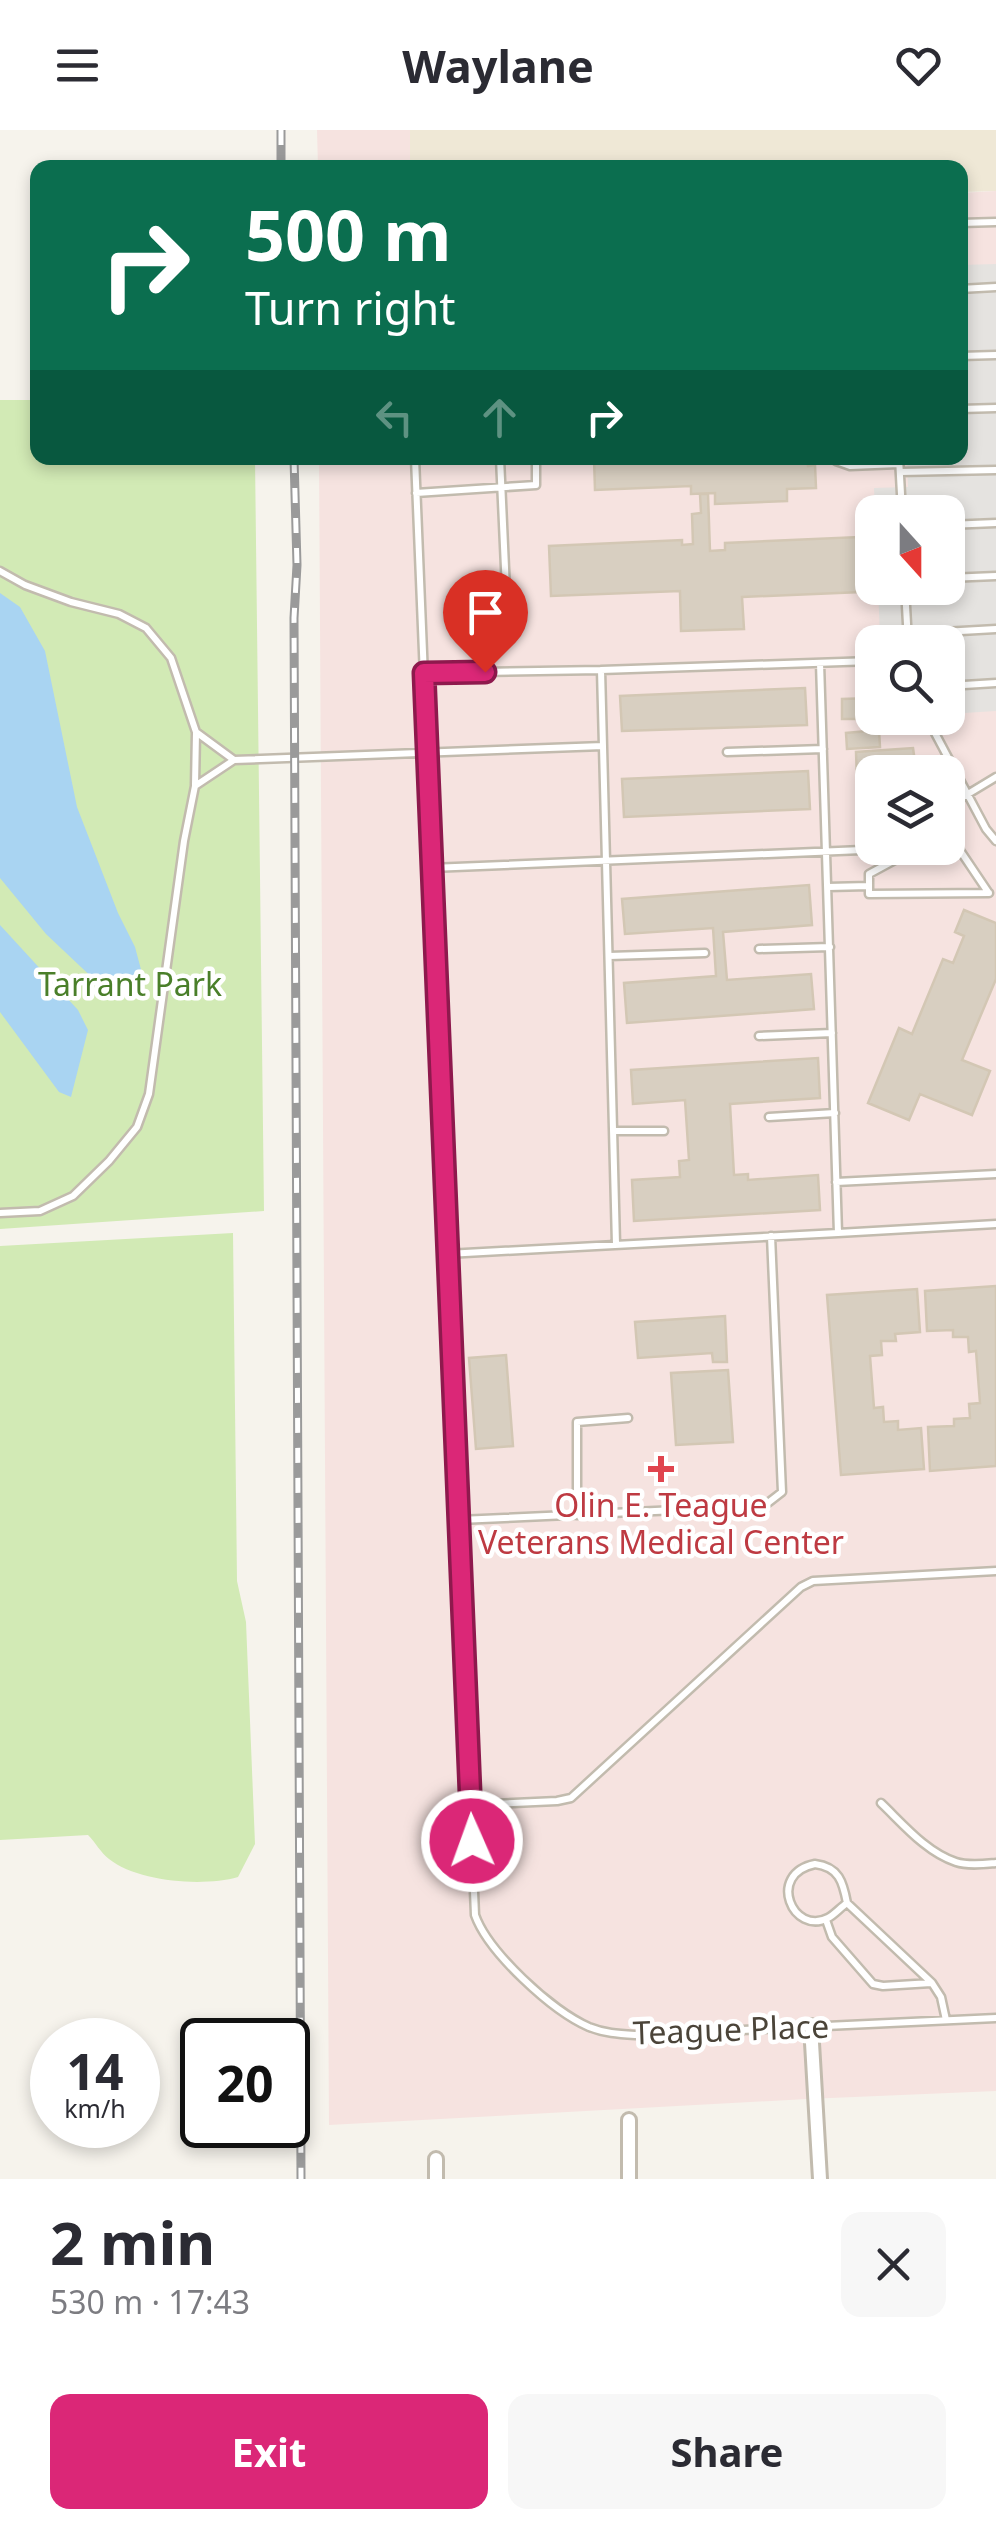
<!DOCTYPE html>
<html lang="en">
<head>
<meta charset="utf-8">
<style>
	body { margin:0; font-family:"Noto Sans",sans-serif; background:#f7f7f7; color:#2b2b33; height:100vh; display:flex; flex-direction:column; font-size:38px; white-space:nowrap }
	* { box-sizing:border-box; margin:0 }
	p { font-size:32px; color:#7c7c81 }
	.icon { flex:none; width:55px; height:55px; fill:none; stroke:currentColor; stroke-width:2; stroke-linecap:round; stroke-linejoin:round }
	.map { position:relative; height:2049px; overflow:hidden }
	.details { display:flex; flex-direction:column; background:#fff; flex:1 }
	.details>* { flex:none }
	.banner { position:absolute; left:30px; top:30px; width:938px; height:305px; border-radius:20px; box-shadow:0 5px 15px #0003; background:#0b6e4f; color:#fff; overflow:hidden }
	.needle { width:65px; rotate:159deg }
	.fabs { position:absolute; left:855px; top:365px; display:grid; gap:20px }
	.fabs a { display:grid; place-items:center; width:110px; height:110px; border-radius:20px; background:#fff; box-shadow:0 5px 15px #0003; font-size:50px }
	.speed { position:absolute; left:30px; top:1888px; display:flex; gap:20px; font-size:50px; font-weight:700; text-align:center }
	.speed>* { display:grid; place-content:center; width:130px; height:130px; border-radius:50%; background:#fff; box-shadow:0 5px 15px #0003; line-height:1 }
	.speed small { font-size:25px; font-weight:400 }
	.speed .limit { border:5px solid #111; border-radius:15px; background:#fff; color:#111 }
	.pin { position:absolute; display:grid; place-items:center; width:85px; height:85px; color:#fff; margin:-102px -42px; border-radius:50% 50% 50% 0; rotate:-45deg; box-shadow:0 0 10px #0007 }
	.pin .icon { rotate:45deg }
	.me { position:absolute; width:110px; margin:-55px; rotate:358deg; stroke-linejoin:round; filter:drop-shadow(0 0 8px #0008) }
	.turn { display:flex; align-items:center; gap:35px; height:210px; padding:0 50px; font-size:45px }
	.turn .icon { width:130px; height:130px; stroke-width:2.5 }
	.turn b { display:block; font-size:70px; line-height:85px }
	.lanes { display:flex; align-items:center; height:95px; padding:0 50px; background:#0003; justify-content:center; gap:50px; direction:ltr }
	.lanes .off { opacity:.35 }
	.round { display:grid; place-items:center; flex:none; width:105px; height:105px; border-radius:20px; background:#f7f7f7 }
	.headline { display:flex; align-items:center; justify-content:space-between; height:170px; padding:0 50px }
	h1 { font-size:60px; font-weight:700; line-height:75px }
	.primary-button { display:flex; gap:20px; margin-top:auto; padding:20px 50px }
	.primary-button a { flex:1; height:115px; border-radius:20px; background:#db2777; color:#fff; font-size:40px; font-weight:700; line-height:115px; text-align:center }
	.primary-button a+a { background:#f7f7f7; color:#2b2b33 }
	header { display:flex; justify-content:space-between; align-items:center; height:130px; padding:0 50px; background:#fff; font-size:45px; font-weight:700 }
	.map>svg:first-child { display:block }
	.education { fill:#efe8d6 }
	.medical { fill:#f6e3e0; fill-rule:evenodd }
	.green { fill:#d2eab5 }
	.parking { fill:#e5e3e0 }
	.water { fill:#a9d4f2 }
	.building { fill:#d8cfc1; stroke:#d3c7b4; stroke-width:2.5 }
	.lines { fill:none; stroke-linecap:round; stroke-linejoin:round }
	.lane-casing { stroke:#c2bbae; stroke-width:11 }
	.street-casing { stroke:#c2bbae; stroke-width:18 }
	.lane { stroke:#fff; stroke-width:6 }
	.street { stroke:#fff; stroke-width:12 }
	.rail-casing { stroke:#9a9a9a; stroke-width:9 }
	.rail { stroke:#fff; stroke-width:5; stroke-dasharray:15; stroke-linecap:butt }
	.route-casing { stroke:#8e194d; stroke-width:25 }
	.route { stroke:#db2777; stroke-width:18 }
	.health-dot { fill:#e0444e; stroke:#fff; stroke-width:4 }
	.labels { text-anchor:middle; stroke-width:9; stroke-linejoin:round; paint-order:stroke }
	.park-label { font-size:32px; fill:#4a7f2a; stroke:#fff }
	.health-label { font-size:32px; fill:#be3a42; stroke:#fff }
	.street-label { font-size:32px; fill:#4b4439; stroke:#fff }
</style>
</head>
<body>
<header><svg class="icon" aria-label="menu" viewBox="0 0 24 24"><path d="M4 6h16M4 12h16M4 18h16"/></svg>Waylane<svg class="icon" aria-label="heart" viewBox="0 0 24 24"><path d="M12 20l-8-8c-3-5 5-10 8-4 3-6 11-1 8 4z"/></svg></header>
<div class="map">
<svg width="996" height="2049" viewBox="0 0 996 2049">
	<rect width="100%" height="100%" fill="#f6f3ec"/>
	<!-- education -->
	<path class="education" d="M410,0H996V61L960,62V38H410Z"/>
	<!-- medical -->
	<path class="medical" d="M317,0H410V37H318Z
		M996,61V1961L807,1969L329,1995L319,328H960V63ZM872,382H948V458H872ZM872,512H948V588H872ZM872,642H948V718H872Z"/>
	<!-- green -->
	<path class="green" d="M0,270H37L38,328H255L264,1081L0,1099Z
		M233,1103L237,1451L246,1492L255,1714L238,1747C203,1757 138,1752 109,1729C101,1723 95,1712 88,1705L0,1710V1116Z"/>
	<!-- parking -->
	<path class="parking" d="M996,134V581L948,584V512H901V505L880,506L878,458H948V382H875L874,358L908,357L907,328H960V135Z"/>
	<!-- water -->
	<path class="water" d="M0,463L20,477L45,521L77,677L118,783L135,817L143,847L136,862L116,866L99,854L46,804L0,748Z
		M0,795L78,880L88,900L71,967L59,962L0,882Z"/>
	<!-- building -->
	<path class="building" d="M594,328H807L808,336L815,335L816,358L787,359V371L715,374V363L691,364V356L595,360Z
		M700,364H708L710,421L725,420V413L859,407L861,462L742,467L744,499L681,501L680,461L551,466L549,416L682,410V415L693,414L692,384L701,383Z
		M805,558L807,595L622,601L620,566Z
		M872,568V588L888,589H842V569Z
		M879,600L880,617L847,619L846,603Z
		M913,618L915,632H910L909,642H872V648L857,649L856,622Z
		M808,641L810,679L624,687L622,649Z
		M809,755L812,795L723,802L727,850L811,844L814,879L627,893L624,853L716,846L713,798L625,804L622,769Z
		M964,780L996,793V849L962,930L990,941L972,985L920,964L909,990L868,973L899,898L912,904L943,829L953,833L964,806L955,802Z
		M818,928L820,968L730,974L734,1045L748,1044V1050L818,1045L820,1080L634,1091L632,1050L680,1047L679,1031L689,1030L685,970L633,974L631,940Z
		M996,1156V1336L930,1341L928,1297L954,1296V1289L970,1288L969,1274L980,1273L976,1221L969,1222L968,1207H953V1200L927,1201L925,1161Z
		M917,1159L920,1202L895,1204L896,1211H881L882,1225L870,1226L874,1278L883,1277L884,1292L898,1291V1300L921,1298L924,1339L841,1345L827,1165Z
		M725,1186L727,1232H713L712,1223L638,1228L635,1192Z
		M506,1225L513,1316L476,1319L469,1228Z
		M728,1240L733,1312L676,1315L671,1243Z"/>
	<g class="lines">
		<!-- lane casing -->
		<g class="lane-casing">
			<path id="lane" d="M960,93L996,92
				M960,159L996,157
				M960,226L996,225
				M960,279L996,278
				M415,328L475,1785C488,1822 552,1881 589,1897C604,1903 618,1904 635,1905L996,1888
				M835,328L836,331L850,336L899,334
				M899,328L902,382
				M900,342L996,340
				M416,363L536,355V328
				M948,395L996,393
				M0,441L25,455L71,472L119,484L146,498L171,528L196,602L234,630
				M948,448L996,446
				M905,458L908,512
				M908,504L996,499
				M601,540L616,1114
				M485,542L484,489L501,487L507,482L500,328
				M424,543L601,540L872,531
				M948,556L996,553
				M927,588L986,699L996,711
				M727,622L823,619
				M195,655L196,603
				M948,676L996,647
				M948,708L953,710L988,762
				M917,718L869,744V764L989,763
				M431,738L862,720L872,715
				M828,757L869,756
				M759,819L830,817
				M609,826L705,823
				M759,906L832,903
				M769,987L835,983
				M613,1001H664
				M836,1052L996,1044
				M0,1083L40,1081L73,1066L109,1031L137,997L149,964L184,711L195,656L234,630L603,616
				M838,1103L996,1094
				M447,1124L838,1103L820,533
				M577,1385V1292L628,1288
				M459,1390L764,1376L782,1362L771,1106
				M881,1673C903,1694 926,1722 956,1732C968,1736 984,1734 996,1733
				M471,1675L557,1671L571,1668L801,1457L813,1451L996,1441
				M815,1734C839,1737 843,1752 847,1773C841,1777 834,1785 828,1788C793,1806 766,1744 815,1734Z
				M847,1773L932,1853L941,1867L946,1890
				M826,1790L832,1807L873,1854L883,1856L931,1853"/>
		</g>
		<!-- street casing -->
		<g class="street-casing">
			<path id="street" d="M811,1896L820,2049
				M629,1990V2049
				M436,2049V2029"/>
		</g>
		<!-- lane -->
		<use href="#lane" class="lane"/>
		<!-- street -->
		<use href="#street" class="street"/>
		<!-- rail casing -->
		<g class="rail-casing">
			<path id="rail" d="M281,0V38
				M294,328L297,435L294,488L301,2049"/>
		</g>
		<!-- rail -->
		<use href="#rail" class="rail"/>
	</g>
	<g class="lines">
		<!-- route casing -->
		<g class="route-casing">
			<path id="route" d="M472,1711L424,543L485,542"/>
		</g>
		<!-- route -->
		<use href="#route" class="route"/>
	</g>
	<!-- markers -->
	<path class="health-dot" d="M656 1324h10v10h10v10h-10v10h-10v-10h-10v-10h10z"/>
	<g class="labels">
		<!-- park labels -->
		<g class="park-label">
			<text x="130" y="866">Tarrant Park</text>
		</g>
		<!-- health labels -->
		<g class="health-label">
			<text x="661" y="1387">Olin E. Teague<tspan x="661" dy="37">Veterans Medical Center</tspan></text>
		</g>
		<!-- street labels -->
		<g class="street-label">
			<text transform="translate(731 1900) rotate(-2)" y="11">Teague Place</text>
		</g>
	</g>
</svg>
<div class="fabs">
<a><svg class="needle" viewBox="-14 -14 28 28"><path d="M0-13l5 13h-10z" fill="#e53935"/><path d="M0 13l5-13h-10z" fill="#7c7c81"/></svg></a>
<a><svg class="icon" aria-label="search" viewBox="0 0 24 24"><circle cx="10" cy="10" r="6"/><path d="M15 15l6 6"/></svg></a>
<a><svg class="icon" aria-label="layers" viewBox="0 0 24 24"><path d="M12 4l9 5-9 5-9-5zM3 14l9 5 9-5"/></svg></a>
</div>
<div class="speed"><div>14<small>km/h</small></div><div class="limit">20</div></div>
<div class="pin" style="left:485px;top:542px;background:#d93025"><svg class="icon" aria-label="arrive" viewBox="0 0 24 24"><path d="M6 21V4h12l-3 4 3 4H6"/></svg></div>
<svg class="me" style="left:472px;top:1711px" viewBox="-20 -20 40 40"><circle r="17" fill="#db2777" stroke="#fff" stroke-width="3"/><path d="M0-11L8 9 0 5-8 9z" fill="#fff"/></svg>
<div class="banner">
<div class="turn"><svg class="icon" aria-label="right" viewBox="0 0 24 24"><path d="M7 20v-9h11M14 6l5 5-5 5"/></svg><div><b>500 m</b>Turn right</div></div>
<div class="lanes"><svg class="icon off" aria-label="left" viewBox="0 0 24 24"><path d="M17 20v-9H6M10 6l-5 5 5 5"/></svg><svg class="icon off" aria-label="ahead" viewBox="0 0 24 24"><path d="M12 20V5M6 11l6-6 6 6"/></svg><svg class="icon" aria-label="right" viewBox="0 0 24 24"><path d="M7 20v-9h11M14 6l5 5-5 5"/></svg></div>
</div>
</div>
<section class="details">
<div class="headline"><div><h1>2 min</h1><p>530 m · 17:43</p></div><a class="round"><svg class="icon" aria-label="close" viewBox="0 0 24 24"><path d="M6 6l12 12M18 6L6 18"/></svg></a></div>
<div class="primary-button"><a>Exit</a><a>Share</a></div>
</section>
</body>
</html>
